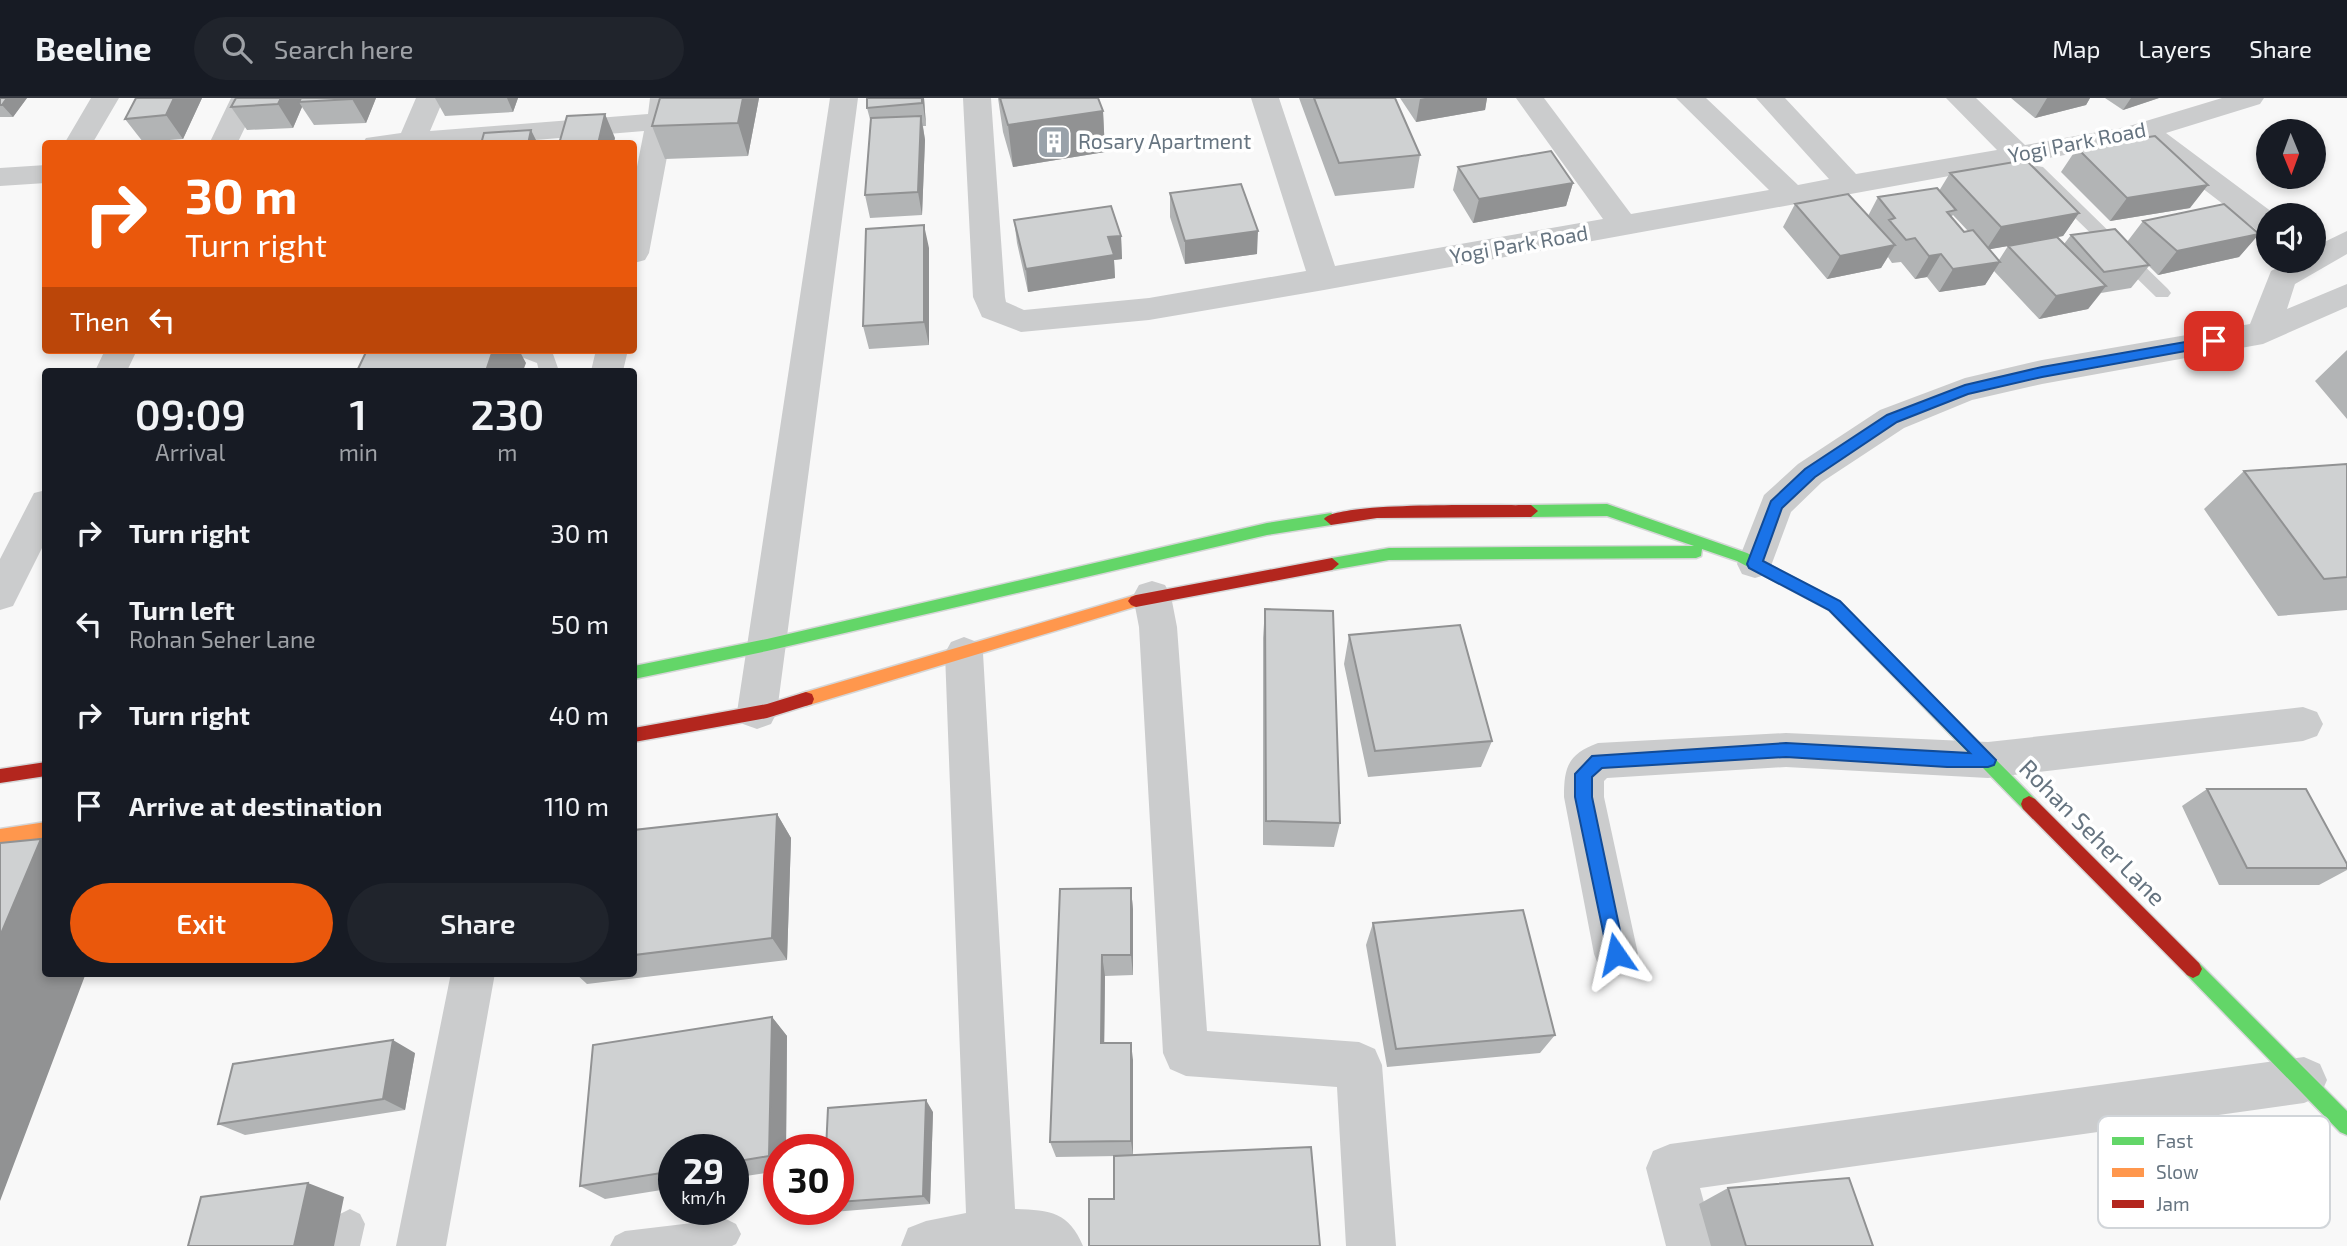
<!DOCTYPE html>
<html lang="en">
<head>
<meta charset="utf-8">
<style>
	body { margin:0; font-family:"Exo 2",sans-serif; background:#20242c; color:#f1f3f6; height:100vh; display:flex; flex-direction:column; font-size:26px; white-space:nowrap }
	* { box-sizing:border-box; margin:0 }
	p { font-size:23px; color:#9ea1a6 }
	.icon { flex:none; width:38px; height:38px; fill:none; stroke:currentColor; stroke-width:2; stroke-linecap:round; stroke-linejoin:round }
	.map { position:relative; flex:1; overflow:hidden }
	.side { position:absolute; left:42px; top:270px; width:595px; height:609px; display:flex; flex-direction:column; background:#171b24; border-radius:7px; box-shadow:0 4px 10px #0003 }
	.side>* { flex:none }
	.guide { position:absolute; left:42px; top:42px; width:595px; height:214px; border-radius:7px; box-shadow:0 4px 10px #0003; background:#ea580c; color:#fff; overflow:hidden }
	.needle { width:46px; rotate:179deg }
	.buttons { position:absolute; left:2256px; top:21px; display:grid; gap:14px }
	.buttons a { display:grid; place-items:center; width:70px; height:70px; border-radius:50%; background:#171b24; box-shadow:0 4px 10px #0003; font-size:35px }
	.speed { position:absolute; left:658px; top:1036px; display:flex; gap:14px; font-size:35px; font-weight:700; text-align:center }
	.speed>* { display:grid; place-content:center; width:91px; height:91px; border-radius:50%; background:#171b24; box-shadow:0 4px 10px #0003; line-height:1 }
	.speed small { font-size:18px; font-weight:400 }
	.speed .limit { border:10px solid #d22; background:#fff; color:#111 }
	.pin { position:absolute; display:grid; place-items:center; width:60px; height:60px; color:#fff; margin:-30px; border-radius:14px; box-shadow:0 4px 10px #0006 }
	.me { position:absolute; width:77px; margin:-38px; rotate:349deg; stroke-linejoin:round; filter:drop-shadow(0 0 5px #0008) }
	.turn { display:flex; align-items:center; gap:24px; height:147px; padding:0 28px; font-size:32px }
	.turn .icon { width:91px; height:91px; stroke-width:2.5 }
	.turn b { display:block; font-size:49px; line-height:60px }
	.then { display:flex; align-items:center; height:66px; padding:0 28px; background:#0003; gap:14px; font-size:26px }
	.eta { display:flex; justify-content:space-evenly; align-items:center; height:119px; text-align:center }
	.eta b { font-size:42px; font-weight:600; line-height:49px }
	.action { display:flex; gap:14px; margin-top:auto; padding:14px 28px }
	.action a { flex:1; height:80px; border-radius:42px; background:#ea580c; color:#fff; font-size:28px; font-weight:600; line-height:80px; text-align:center }
	.action a+a { background:#20242c; color:#f1f3f6 }
	ul { padding:0; list-style:none }
	li { display:flex; align-items:center; gap:21px; height:91px; padding:0 28px }
	li div { flex:1 }
	li b { display:block; font-size:26px }
	li em { font-style:normal }
	header { display:flex; align-items:center; gap:42px; box-sizing:border-box; height:98px; padding:0 35px; background:#171b24; border-bottom:2px solid #363941 }
	header strong { font-size:33px }
	nav { display:flex; gap:38px; margin-inline-start:auto; font-size:24px }
	.search { width:490px; height:63px; background:#20242c; display:flex; align-items:center; gap:18px; box-sizing:border-box; padding:0 24px; border-radius:38px; color:#9ea1a6; font-size:26px }
	.map>svg:first-child { display:block }
	.lines { fill:none; stroke-linecap:round; stroke-linejoin:round }
	.fast-casing { stroke:#d5d6d7; stroke-width:3 }
	.slow-casing { stroke:#d5d6d7; stroke-width:3 }
	.jam-casing { stroke:#d5d6d7; stroke-width:3 }
	.lane { fill:#cbcccd; fill-rule:evenodd }
	.street { fill:#cbcccd; fill-rule:evenodd }
	.fast { fill:#63d668; fill-rule:evenodd }
	.slow { fill:#ff974d; fill-rule:evenodd }
	.jam { fill:#b3261e; fill-rule:evenodd }
	.wall { fill:#b2b4b5; fill-rule:evenodd }
	.shaded-wall { fill:#919293 }
	.building { fill:#cfd1d2; stroke:#919293; stroke-width:2 }
	.route { fill:#1a73e8; stroke:#114b97; stroke-width:2 }
	.labels { text-anchor:middle; stroke-width:7; stroke-linejoin:round; paint-order:stroke }
	.far-poi-label { font-size:21px; fill:#667480; stroke:#fff; text-anchor:start }
	.far-street-label { font-size:21px; fill:#667480; stroke:#fff }
	.street-label { font-size:24px; fill:#667480; stroke:#fff }
	.key { fill:#fff; stroke:#d1d5d9; stroke-width:2 }
	.key-label { font-size:19px; fill:#667480 }
</style>
</head>
<body>
<header>
<strong>Beeline</strong>
<div class="search"><svg class="icon" aria-label="search" viewBox="0 0 24 24"><circle cx="10" cy="10" r="6"/><path d="M15 15l6 6"/></svg>Search here</div>
<nav><a>Map</a><a>Layers</a><a>Share</a></nav>
</header>
<div class="map">
<svg width="2347" height="1148" viewBox="0 0 2347 1148">
	<rect width="100%" height="100%" fill="#f8f8f8"/>
	<g class="lines">
		<!-- fast casing -->
		<g class="fast-casing">
			<path id="fast" d="M1607,406L1747,455L1839,504L2035,701L2037,706L2035,711L2029,714L2023,711L1829,512L1737,463L1702,451L1701,458L1696,460L1389,462L1332,472L1325,466L1332,460L1389,450L1694,448L1607,418L1531,419L1524,413L1531,407Z
				M1331,415L1338,421L1331,427L1267,437L767,553L634,581V568L767,541L1267,425Z
				M2193,862L2199,865L2347,1013V1037L2340,1034L2187,877L2184,871L2187,865Z"/>
		</g>
		<!-- slow casing -->
		<g class="slow-casing">
			<path id="slow" d="M1136,497L1141,499L1144,503L1141,507L806,608L800,606L798,601L800,596L806,594Z
				M46,724V740L0,747V731Z"/>
		</g>
		<!-- jam casing -->
		<g class="jam-casing">
			<path id="jam" d="M1531,407L1538,413L1531,419L1377,420L1331,427L1324,421C1337,403 1501,408 1531,407Z
				M1332,460L1339,466L1332,472L1136,509L1131,507L1128,503L1131,499L1136,497Z
				M806,594L812,596L814,601L812,606L767,620L634,644V630L767,606Z
				M46,664V678L0,685V671Z
				M2029,698L2035,701L2199,865L2202,871L2199,877L2193,880L2187,877L2023,711L2021,706L2023,701Z"/>
		</g>
		<!-- lane -->
		<path class="lane" d="M2037,68L2043,69L2168,191L2171,195L2168,199H2156L2031,77L2029,73L2031,69Z
			M514,252H542L553,256L559,273H539L537,265L516,257Z
			M350,1111L360,1116L365,1126L360,1148H330L340,1116Z
			M726,1121L736,1126L741,1136L736,1146L732,1148H610L615,1138L625,1133Z"/>
		<!-- street -->
		<path class="street" d="M91,0H119L92,46H64Z
			M231,0H259L237,46H209Z
			M416,0H444L430,33L648,16L650,0H678L649,155L645,162L634,165V84L644,33L487,46H362L366,40L401,35Z
			M830,0H858L777,614L771,626L757,631L743,626L737,614Z
			M963,0H991L1005,199L1006,204L1024,212L1149,200L1306,173L1251,0H1279L1335,168L1603,121L1516,0H1544L1631,116L1769,92L1676,0H1706L1798,87L1829,81L1756,0H1785L1856,76L1997,52L1946,0H1976L2025,47L2126,29L2222,0H2264L2260,6L2166,35L2276,117H2268V136L2258,133L2141,43L1324,192L1149,222L1021,234L982,219L973,199Z
			M46,67V85L0,88V70Z
			M2347,133V156L2295,186L2287,211L2347,186V209L2263,246L2042,286L1972,302L1904,330L1822,384L1791,414L1768,476L1755,480L1742,476L1737,466L1764,397L1798,366L1880,312L1965,280L2042,262L2250,226L2271,173L2290,163H2314V149Z
			M105,252H137L127,273H95Z
			M596,252H628L623,273H591Z
			M46,392V442L13,508L0,512V461L34,395Z
			M1152,483L1165,487L1171,498L1177,529L1207,933L1359,944L1375,951L1382,967L1396,1148H1346L1337,989L1186,978L1170,971L1163,955L1139,529L1133,498L1139,487Z
			M964,539L977,544L983,555L1015,1111C1050,1112 1069,1114 1083,1148H901L908,1130L926,1123L966,1115L945,555L951,544Z
			M2303,609L2317,614L2323,626L2317,638L2303,643L1988,680L1786,669L1607,680L1604,683V699L1638,856L1632,871L1616,877L1600,871L1594,856L1564,699C1564,669 1568,656 1598,645L1786,635L1988,644Z
			M451,875H495L446,1148H396Z
			M2304,959L2320,966L2327,982L2320,998L2304,1005L1700,1090L1716,1148H1666L1646,1070L1653,1053L1670,1046Z"/>
		<!-- fast -->
		<use href="#fast" class="fast"/>
		<!-- slow -->
		<use href="#slow" class="slow"/>
		<!-- jam -->
		<use href="#jam" class="jam"/>
	</g>
	<!-- wall -->
	<path class="wall" d="M0,0H27L13,19H0Z
		M136,0H202L183,41L143,44L125,21Z
		M236,0H376L366,25L314,27L302,9L293,30L247,32L231,9Z
		M435,0H518L513,14L445,18Z
		M660,0H759L748,58L665,61L652,28Z
		M867,0H924L926,28H923L925,42L922,117L870,120L865,97L871,25L867,10Z
		M998,0H1098L1103,13L1105,54L1013,69L1003,34Z
		M1299,0H1395L1420,57L1414,90L1335,98Z
		M1400,0H1487L1485,12L1416,24Z
		M2011,0H2090L2086,7L2035,20Z
		M2105,0H2159L2123,12Z
		M2077,50L2190,110L2110,123L2061,74Z
		M1458,69L1573,85L1566,108L1473,125L1453,92Z
		M1950,75L2079,115L2063,138L2057,139L2064,146L2071,137L2127,144L2143,123L2259,136L2239,159L2158,177L2149,168L2131,190L2101,195L2088,211L2039,221L1994,173L1985,187L1939,194L1927,179L1915,181L1901,164L1892,165L1888,159L1881,170L1827,181L1783,129L1795,106L1868,118L1878,99L1939,93ZM1953,117L1968,133L1964,134L1951,119ZM2033,144L2008,148L1999,162L1989,151Z
		M1170,95L1257,156L1185,166L1170,119Z
		M1014,122L1121,138L1122,161L1114,162L1115,180L1028,194L1017,145Z
		M929,150V247L869,251L863,228Z
		M2347,252V321L2315,283Z
		M2347,366V512L2278,518L2204,411L2244,373Z
		M1265,511L1340,725L1334,749L1263,747V540Z
		M1349,537L1492,643L1481,669L1368,679L1344,566Z
		M2207,691L2347,766V772L2319,787H2219L2182,708Z
		M777,716L791,740L787,862L587,886L575,875H634V732Z
		M1131,790L1133,812V877L1105,878L1104,945L1133,962V1057L1114,1101L1118,1058L1056,1059L1050,1044L1060,791Z
		M1373,825L1555,937L1540,955L1387,969L1366,847Z
		M772,919L787,938L786,1052H779V1073L733,1080V1052H674V1090L605,1101L580,1088Z
		M415,955L405,1012L245,1037L218,1026Z
		M933,1014L930,1106L833,1114L830,1111H838V1052Z
		M1728,1090L1873,1148H1711L1699,1106Z"/>
	<!-- shaded-wall -->
	<path class="shaded-wall" d="M7,0H27L13,19L2,7Z
		M174,0H202L183,41L166,17Z
		M281,0H307L299,4L302,9L293,30L278,6Z
		M353,0H376L366,25L352,1Z
		M507,0H518L513,14Z
		M743,0H759L748,58L738,25Z
		M922,0H924L926,28Z
		M1425,0H1487L1485,12L1416,24L1420,1Z
		M2047,0H2090L2086,7L2035,20Z
		M2131,0H2159L2123,12Z
		M1103,13L1105,54L1013,69L1008,27Z
		M605,16L615,40L614,46H598Z
		M921,18L925,42L922,117L918,94Z
		M531,32L538,46H528Z
		M1573,85L1566,108L1473,125L1479,101Z
		M2208,87L2190,110L2110,123L2127,100Z
		M2079,115L2063,138L1986,152L2001,129Z
		M924,127L929,150V247L924,224Z
		M1258,133L1257,156L1185,166V143Z
		M2259,136L2239,159L2158,177L2177,153Z
		M1121,138L1122,161L1114,162L1115,180L1028,194L1026,171L1108,139Z
		M1895,147L1881,170L1827,181L1840,158Z
		M1941,156L1927,179L1915,181L1929,158Z
		M2000,164L1985,187L1939,194L1953,171Z
		M2106,188L2088,211L2039,221L2056,198Z
		M493,252H519L526,265L523,273H486Z
		M777,716L791,740L787,862L772,840Z
		M41,741L46,744V875H86L0,1103V838Z
		M1131,790L1133,812V877L1131,857Z
		M1102,857L1105,878L1104,963L1101,945Z
		M772,919L787,938L786,1052H779V1066L769,1058Z
		M393,942L415,955L405,1012L383,1001Z
		M1131,945L1133,962V1057L1131,1043Z
		M926,1002L933,1014L930,1106L923,1098Z
		M308,1085L344,1099L334,1148H294Z"/>
	<!-- building -->
	<path class="building" d="M0,0H7L2,7H0Z
		M136,0H174L166,17L125,21Z
		M236,0H281L278,6L231,9Z
		M301,0H353L352,1L299,4Z
		M660,0H743L738,25L652,28Z
		M867,0H922V5L867,10Z
		M1000,0H1098L1103,13L1008,27Z
		M1314,0H1395L1420,57L1339,65Z
		M605,16L598,46H559L567,18Z
		M921,18L918,94L865,97L871,20Z
		M531,32L528,46H481L484,35Z
		M2155,38L2208,87L2127,100L2077,50Z
		M1551,53L1573,85L1479,101L1458,69Z
		M2026,62L2079,115L2001,129L1950,75Z
		M1241,86L1258,133L1185,143L1170,95Z
		M1937,90L1956,112L1947,114L1964,134L1973,132L2000,164L1953,171L1941,156L1929,158L1915,140L1906,142L1889,122L1895,120L1878,99Z
		M1848,96L1895,147L1840,158L1795,106Z
		M2224,106L2259,136L2177,153L2143,123Z
		M1111,108L1121,138L1108,139L1114,157L1026,171L1014,122Z
		M924,127V224L863,228L866,131Z
		M2115,131L2149,167L2104,174L2071,137Z
		M2057,139L2106,188L2056,198L2008,148Z
		M367,252H493L486,273H357Z
		M2347,366V479L2324,481L2244,373Z
		M1265,511L1333,513L1340,725L1266,723Z
		M1460,527L1492,643L1375,653L1349,537Z
		M2207,691H2306L2347,766V770H2247Z
		M777,716L772,840L634,857V732Z
		M41,741L0,838V745Z
		M1131,790V857H1102L1101,945H1131V1043L1050,1044L1060,791Z
		M1523,812L1555,937L1396,951L1373,825Z
		M772,919L769,1058L733,1064V1052H674V1073L580,1088L593,947Z
		M393,942L383,1001L218,1026L233,966Z
		M926,1002L923,1098L838,1104V1052H826L828,1010Z
		M1311,1049L1320,1148H1089V1101H1114V1058Z
		M1849,1080L1873,1148H1746L1728,1090Z
		M308,1085L294,1148H188L201,1099Z"/>
	<!-- route -->
	<path class="route" d="M2214,239L2219,240V247L2042,279L1968,296L1897,324L1815,379L1782,410L1763,463L1840,503L1996,662L1994,667L1988,669H1947L1786,659L1602,670L1592,679V699L1625,856L1622,862L1616,865L1609,862L1575,699V676L1592,658L1786,645L1970,655L1829,512L1749,470L1747,466L1771,403L1805,371L1887,317L1965,287L2042,269Z"/>
	<!-- icons -->
	<defs>
		<g id="building-square" transform="scale(1.75)"><rect x="-9" y="-9" width="18" height="18" rx="4" fill="#99a2aa" stroke="#fff"/><path d="M-4-6H4V6H1V3H-1V6H-4ZM-2.5-4.3h1.7v1.8h-1.7ZM.8-4.3h1.7v1.8H.8ZM-2.5-1h1.7V.8h-1.7ZM.8-1h1.7V.8H.8Z" fill="#fff"/></g>
	</defs>
	<g fill-rule="evenodd">
		<use href="#building-square" x="1054" y="44"/>
	</g>
	<g class="labels">
		<!-- far-poi labels -->
		<g class="far-poi-label">
			<text x="1078" y="51">Rosary Apartment</text>
		</g>
		<!-- far-street labels -->
		<g class="far-street-label">
			<text transform="translate(2077 45) rotate(-11)" y="7">Yogi Park Road</text>
			<text transform="translate(1519 147) rotate(-10)" y="7">Yogi Park Road</text>
		</g>
		<!-- street labels -->
		<g class="street-label">
			<text transform="translate(2092 735) rotate(45)" y="8">Rohan Seher Lane</text>
		</g>
	</g>
	<!-- legend -->
	<rect x="2098" y="1018" width="232" height="112" rx="10" class="key"/>
	<rect x="2112" y="1039" width="32" height="8" fill="#63d668"/>
	<rect x="2112" y="1070" width="32" height="9" fill="#ff974d"/>
	<rect x="2112" y="1102" width="32" height="8" fill="#b3261e"/>
	<g class="key-label">
		<text x="2156" y="1050">Fast</text>
		<text x="2156" y="1081">Slow</text>
		<text x="2156" y="1113">Jam</text>
	</g>
</svg>
<div class="buttons">
<a><svg class="needle" viewBox="-14 -14 28 28"><path d="M0-13l5 13h-10z" fill="#e53935"/><path d="M0 13l5-13h-10z" fill="#9ea1a6"/></svg></a>
<a><svg class="icon" aria-label="sound" viewBox="0 0 24 24"><path d="M4 9h4l5-4v14l-5-4H4zM17 9q2 3 0 6"/></svg></a>
</div>
<div class="speed"><div>29<small>km/h</small></div><div class="limit">30</div></div>
<div class="pin" style="left:2214px;top:243px;background:#d93025"><svg class="icon" aria-label="arrive" viewBox="0 0 24 24"><path d="M6 21V4h12l-3 4 3 4H6"/></svg></div>
<svg class="me" style="left:1616px;top:856px" viewBox="-20 -20 40 40"><path d="M0-17L14 15 0 8-14 15z" fill="#1a73e8" stroke="#fff" stroke-width="4"/></svg>
<div class="guide">
<div class="turn"><svg class="icon" aria-label="right" viewBox="0 0 24 24"><path d="M7 20v-9h11M14 6l5 5-5 5"/></svg><div><b>30 m</b>Turn right</div></div>
<div class="then">Then<svg class="icon" aria-label="left" viewBox="0 0 24 24"><path d="M17 20v-9H6M10 6l-5 5 5 5"/></svg></div>
</div>
<section class="side">
<div class="eta">
<div><b>09:09</b><p>Arrival</p></div>
<div><b>1</b><p>min</p></div>
<div><b>230</b><p>m</p></div>
</div>
<ul>
<li><svg class="icon" aria-label="right" viewBox="0 0 24 24"><path d="M7 20v-9h11M14 6l5 5-5 5"/></svg><div><b>Turn right</b></div><em>30 m</em></li>
<li><svg class="icon" aria-label="left" viewBox="0 0 24 24"><path d="M17 20v-9H6M10 6l-5 5 5 5"/></svg><div><b>Turn left</b><p>Rohan Seher Lane</p></div><em>50 m</em></li>
<li><svg class="icon" aria-label="right" viewBox="0 0 24 24"><path d="M7 20v-9h11M14 6l5 5-5 5"/></svg><div><b>Turn right</b></div><em>40 m</em></li>
<li><svg class="icon" aria-label="arrive" viewBox="0 0 24 24"><path d="M6 21V4h12l-3 4 3 4H6"/></svg><div><b>Arrive at destination</b></div><em>110 m</em></li>
</ul>
<div class="action"><a>Exit</a><a>Share</a></div>
</section>
</div>
</body>
</html>
